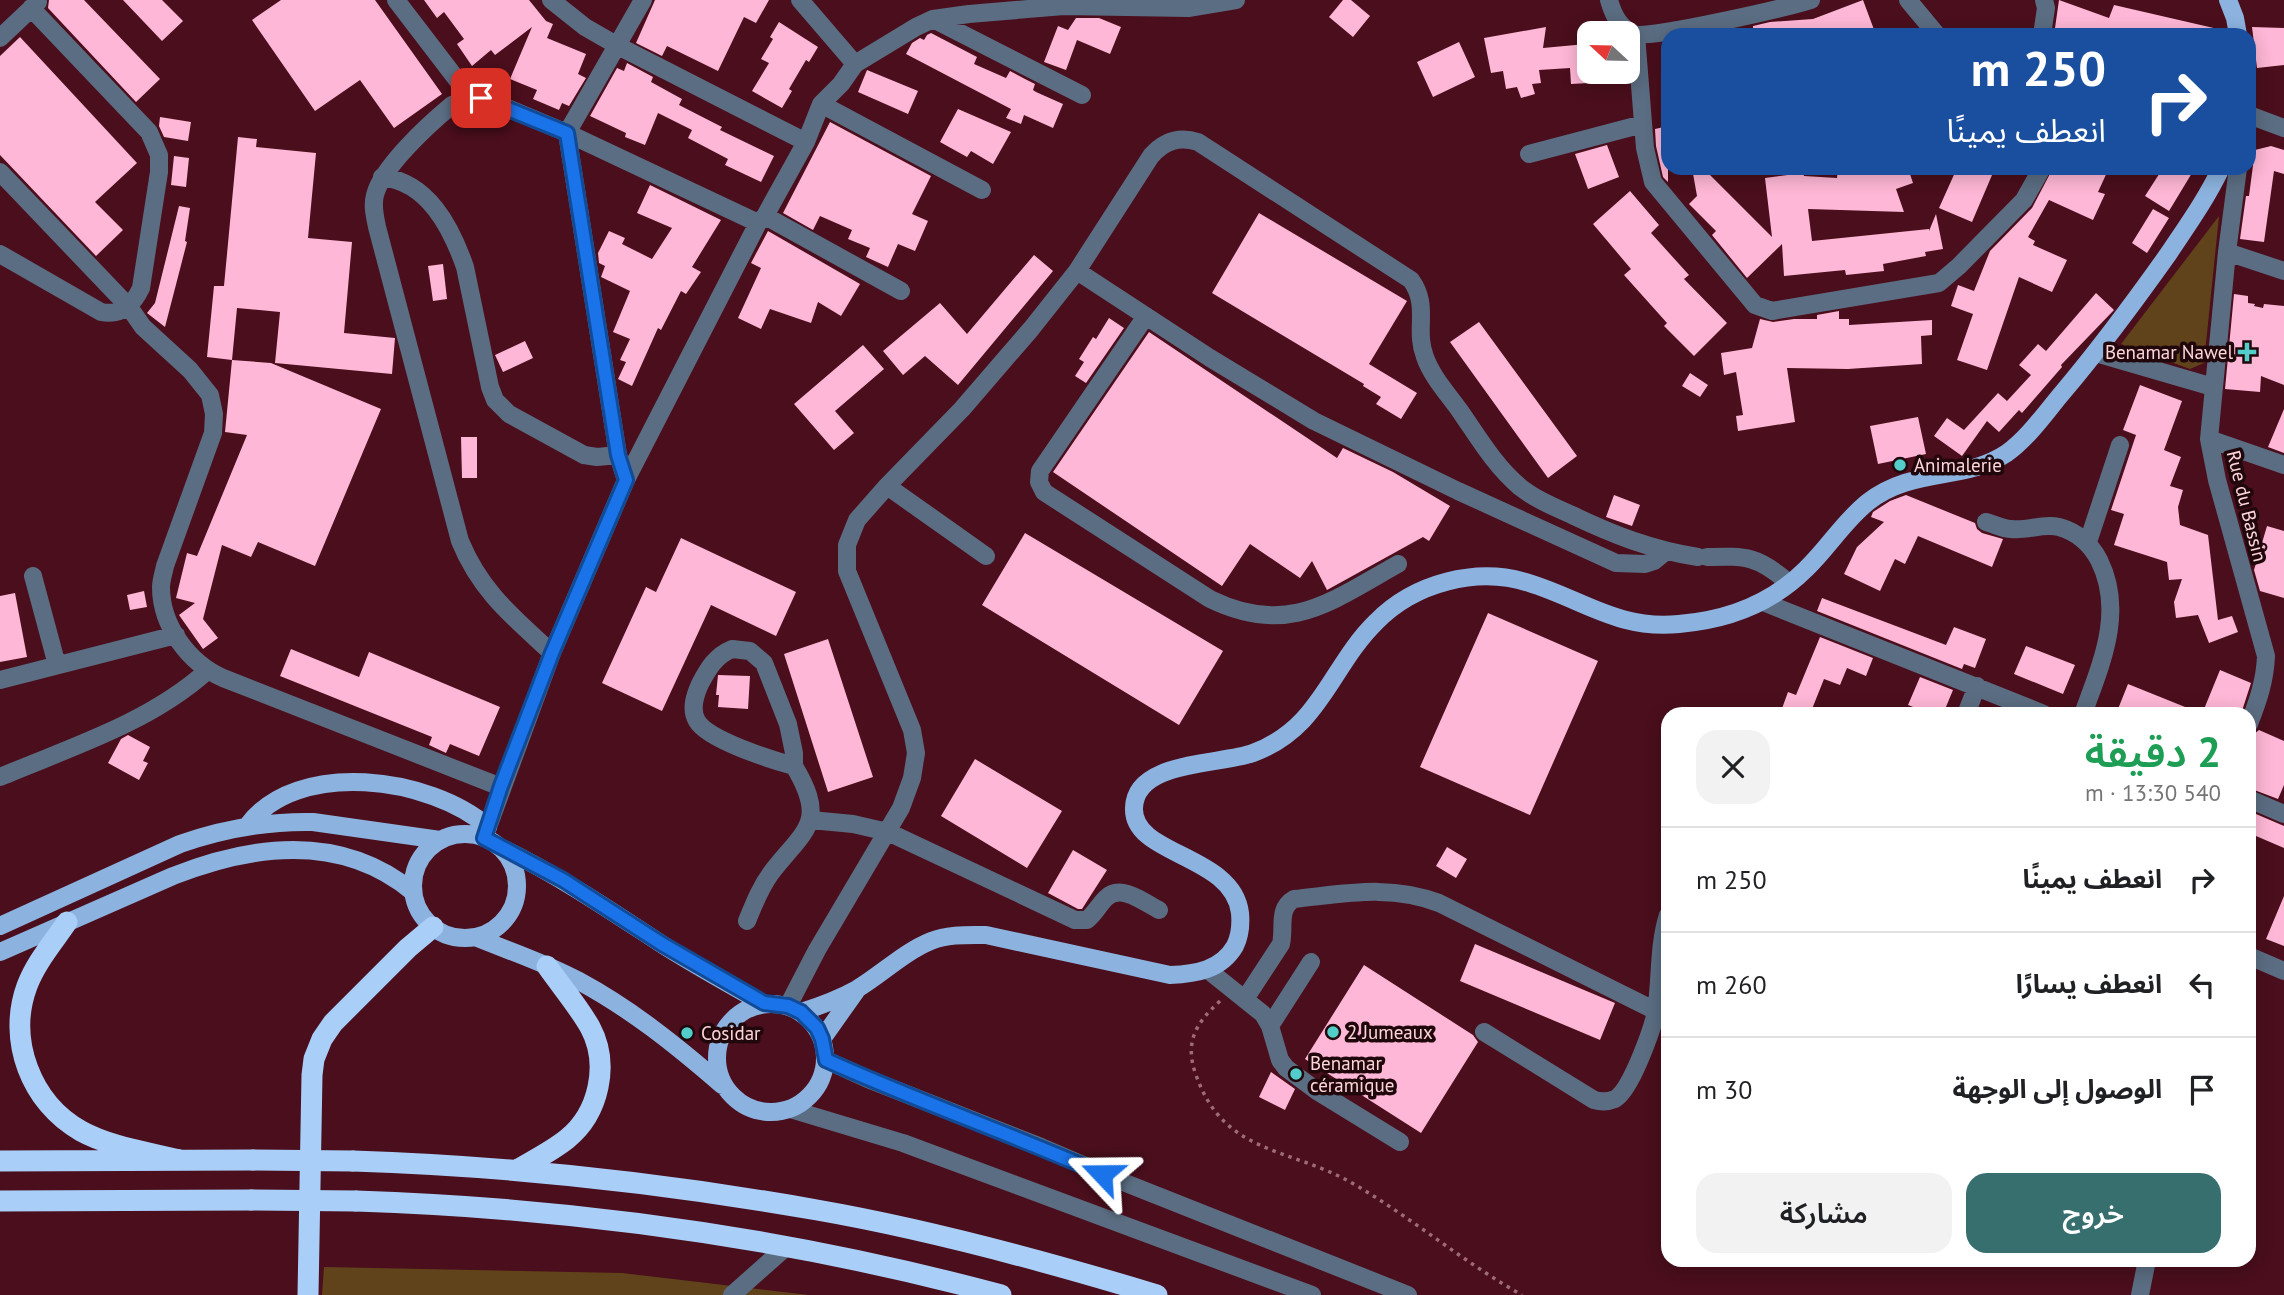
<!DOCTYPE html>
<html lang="ar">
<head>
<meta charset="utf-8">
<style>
	body { margin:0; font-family:"PT Sans","Noto Sans Arabic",sans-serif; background:#f2f2f2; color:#202124; direction:rtl; height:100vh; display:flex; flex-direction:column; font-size:26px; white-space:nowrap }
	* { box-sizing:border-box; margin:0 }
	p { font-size:23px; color:#757577 }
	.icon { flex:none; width:38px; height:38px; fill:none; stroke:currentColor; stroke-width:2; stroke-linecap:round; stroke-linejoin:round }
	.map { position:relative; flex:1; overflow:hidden; direction:ltr }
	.sheet { position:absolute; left:1661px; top:707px; width:595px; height:560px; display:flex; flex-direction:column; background:#fff; border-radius:21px; box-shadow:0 4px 18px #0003; direction:rtl }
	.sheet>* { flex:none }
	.top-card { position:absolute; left:1661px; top:28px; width:595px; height:147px; border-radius:21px; box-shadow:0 4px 18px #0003; direction:rtl; background:#1a4fa0; color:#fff; overflow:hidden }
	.needle { width:46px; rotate:292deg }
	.buttons { position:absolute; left:1577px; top:21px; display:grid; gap:14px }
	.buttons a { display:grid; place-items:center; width:63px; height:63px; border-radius:14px; background:#fff; box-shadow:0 4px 18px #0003; font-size:35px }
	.pin { position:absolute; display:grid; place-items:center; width:60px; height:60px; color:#fff; margin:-30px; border-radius:14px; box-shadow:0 4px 10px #0006 }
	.me { position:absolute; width:77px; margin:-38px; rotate:293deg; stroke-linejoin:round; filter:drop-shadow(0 0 5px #0008) }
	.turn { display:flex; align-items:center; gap:24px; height:147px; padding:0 35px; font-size:32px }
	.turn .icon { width:91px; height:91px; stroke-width:2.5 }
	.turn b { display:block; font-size:49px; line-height:60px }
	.round { display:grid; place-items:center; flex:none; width:74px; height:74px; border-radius:21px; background:#f2f2f2 }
	.summary { display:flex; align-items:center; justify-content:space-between; height:119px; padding:0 35px }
	h1 { font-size:42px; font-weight:600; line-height:52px; color:#1e9e55 }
	.cta { display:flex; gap:14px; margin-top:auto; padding:14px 35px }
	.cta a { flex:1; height:80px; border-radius:21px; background:#376e6e; color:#fff; font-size:28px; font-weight:600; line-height:80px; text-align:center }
	.cta a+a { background:#f2f2f2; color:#202124 }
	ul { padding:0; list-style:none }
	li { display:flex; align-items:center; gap:21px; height:105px; padding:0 35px; border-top:2px solid #e0e0e0 }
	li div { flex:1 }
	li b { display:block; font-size:26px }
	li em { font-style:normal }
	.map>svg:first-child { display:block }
	.park { fill:#61431b }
	.building { fill:#feb7d6 }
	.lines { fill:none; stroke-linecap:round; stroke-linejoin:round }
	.path { stroke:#9e6c75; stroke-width:3.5; stroke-dasharray:3.5 5; stroke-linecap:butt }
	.minor { stroke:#5b6d82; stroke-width:18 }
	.major { stroke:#8cb3df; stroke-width:18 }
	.highway { stroke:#a9cef8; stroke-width:21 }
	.highway-bridge { stroke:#a9cef8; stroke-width:21 }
	.route-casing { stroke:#114b97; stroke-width:18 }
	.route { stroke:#1a73e8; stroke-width:12 }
	.poi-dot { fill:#53cdc9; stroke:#20070b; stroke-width:2.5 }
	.labels { text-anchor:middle; stroke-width:7; stroke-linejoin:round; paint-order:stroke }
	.poi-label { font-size:19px; fill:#fed6da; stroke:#20070b; text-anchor:start }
	.street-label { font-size:19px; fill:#fed6da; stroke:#20070b }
</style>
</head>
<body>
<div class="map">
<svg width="2284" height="1295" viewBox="0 0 2284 1295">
	<rect width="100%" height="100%" fill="#4a0e1c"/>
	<!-- park -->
	<path class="park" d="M2219,216L2204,363L2190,369L2121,344Z
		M324,1267L622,1273L809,1295H322Z"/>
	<!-- building -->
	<path class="building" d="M49,0H84L160,79L136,102L48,8Z
		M123,0H162L183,21L162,41Z
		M281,0H375L442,94L394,128L360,80L315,111L252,20Z
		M424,0H529L546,21L553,24L547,38L586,54L578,74L586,78L569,106L562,103L559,110L533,99L537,90L510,79L532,27L495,55L491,50L472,66L457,44L464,39L444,12L437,18Z
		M655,0H769L756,23L744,17L718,71L667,46L662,56L636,43Z
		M1343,0H1351L1370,16L1353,37L1329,17Z
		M1863,0L1876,35H1753V26L1770,22L1813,19Z
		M2059,0L2109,18L2114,5L2218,29L2217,35H2054Z
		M1076,18H1099L1121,27L1110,54L1077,40L1066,70L1044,62L1058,26L1068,30Z
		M779,22L818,47L809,62L806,60L789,89L792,91L782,108L752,91L769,63L761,59L773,39L770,37Z
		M1546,27L1543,48L1586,44V49H1589V83L1571,84L1570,68L1539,70L1541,83L1532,84L1535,94L1521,98L1517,87L1506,89L1503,71L1491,73L1484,38Z
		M2252,27L2284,28V65L2257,68Z
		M931,33L977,57L974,64L1006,78L1010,71L1025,79L1022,85L1025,79L1035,84L1033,90L1036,92L1063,104L1053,128L1024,115L1021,124L1006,118L1011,109L906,54L912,43L920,38L924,40L927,35Z
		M20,37L137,163L95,202L123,230L96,256L0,155V56Z
		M1459,42L1475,77L1433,97L1417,62Z
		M627,63L653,77L651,82L682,99L679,105L722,127L720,130L774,156L761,182L725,165L728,159L688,138L692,130L658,113L645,145L625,137L626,133L590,116L617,68L624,71Z
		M867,70L918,91L908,114L858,92Z
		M958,109L1011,132L993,164L971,151L967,157L940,142Z
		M160,117L191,122L188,141L164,137L159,126Z
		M830,122L931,176L912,214L928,221L915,251L898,244L888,267L866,257L870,248L848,239L852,230L820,216L813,230L783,213Z
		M1668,126V182L1663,177L1656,146L1655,129Z
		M238,137L257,139L256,147L316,153L308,238L352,242L344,333L395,338L392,374L275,363L280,312L237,308L232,360L207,357L214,286H224Z
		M1607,145L1619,177L1588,189L1575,154Z
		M2271,146L2284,150V174L2274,171L2264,242L2240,239L2246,196H2249L2255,150Z
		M174,156L189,158L186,187L171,185Z
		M1692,168H1703L1772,237L1765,178L1803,173L1804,176L1837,178L1838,168H1858V174L1877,168H1908L1913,183L1896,189L1904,212L1808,209L1812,241L1929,229V231L1936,214L1943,249L1925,252L1926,256L1883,264L1884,271L1846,275L1845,270L1784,276L1782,244L1747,278L1712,235L1716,231L1689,204L1697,196Z
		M1957,168H1995L1972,222L1939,208Z
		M2053,168H2109L2098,192L2105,194L2093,220L2049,200L2028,237L2035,241L2033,245L2067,260L2052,292L2019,277L1987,370L1957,360L1973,314L1951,306L1958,285L1974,291L1990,251L2032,208Z
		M2163,168H2195L2169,211L2145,196Z
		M650,185L721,220L692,267L701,272L686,294L681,291L661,330L658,328L632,386L618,379L626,362L620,360L630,339L613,332L630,291L601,277L605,266L599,263L598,253L609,231L625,238L622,244L652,259L672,228L637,213Z
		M1630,191L1659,225L1651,233L1689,275L1684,279L1727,323L1694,356L1664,326L1667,323L1624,275L1631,269L1593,224Z
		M179,206L190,208L185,241L187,242L165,327L147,313L155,303Z
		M2153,209L2169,218L2147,253L2132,243Z
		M1259,213L1407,301L1369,364L1417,393L1401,419L1376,404L1381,397L1363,386L1364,384L1212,293Z
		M768,231L860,284L841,316L818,302L811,323L770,309L761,329L738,318L761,268L751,263Z
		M1034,255L1053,271L958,385L925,356L903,375L883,351L940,303L967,334Z
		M443,264L447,299L433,301L428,266Z
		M2096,293L2114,310L2061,365L2062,367L2022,413L2019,410L1999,432L1987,421L1962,456L1934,436L1947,418L1964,430L1998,393L2007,401L2031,375L2019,365L2038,344L2046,351Z
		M2234,294L2248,296V303L2255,304L2254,306L2263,308L2264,304L2284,306V385L2261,376L2260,392L2225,389Z
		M1839,311V319H1849V325L1932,320V335L1921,336L1922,364L1848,369L1787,368L1795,422L1738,431L1736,416L1743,415L1736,372L1724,375L1721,353L1752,348L1760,319L1773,322L1794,319H1817V315Z
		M1109,318L1124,328L1086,383L1075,376L1084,362L1079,359L1093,337L1096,339Z
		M1479,322L1577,456L1548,478L1450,342Z
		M1149,332L1337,458L1343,448L1393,472L1450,506L1429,541L1423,537L1327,590L1312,561L1300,578L1250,544L1222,586L1053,472Z
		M525,341L533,358L503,372L495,355Z
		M863,345L884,369L835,411L854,433L834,450L794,404Z
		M232,360L271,363L381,409L315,566L258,542L251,557L222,545L203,619L218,638L203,649L179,615L195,603L176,598L187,553L197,556L247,435L225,432Z
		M1690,373L1708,385L1700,397L1682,386Z
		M2140,385L2182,401L2164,450L2181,457L2170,486L2183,490L2178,507L2180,525L2208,535L2218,620L2232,616L2238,632L2209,643L2198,615L2176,618L2174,602L2182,579L2169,580L2167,562L2114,545L2124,514L2111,510L2136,435L2123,430Z
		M2284,409V453L2268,447Z
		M1918,417L1926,454L1878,464L1870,426Z
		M461,437H477V478H462Z
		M1614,495L1640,505L1632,526L1606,517Z
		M1906,495L1975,523L1977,529L1982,533L2003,539L1992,567L1918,536L1905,564L1895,559L1880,591L1844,574L1857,547L1884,522L1871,517L1873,512L1890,501Z
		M2267,526L2284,531V598L2260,591L2254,570Z
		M1025,533L1223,651L1179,725L982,605Z
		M681,538L796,592L776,636L711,605L662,711L602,683L646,587L656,592Z
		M144,591L147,607L130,610L127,595Z
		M15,593L27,657L0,662V596Z
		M1822,598L1946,645L1954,627L1986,639L1975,668L1964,664L1962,669L1817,611Z
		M1488,613L1598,661L1530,815L1420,767Z
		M1820,637L1873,658L1866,676L1847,668L1840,685L1824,679L1810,714H1780L1788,692L1796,695Z
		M828,639L873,777L828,792L784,654Z
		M2026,646L2075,665L2063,694L2014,674Z
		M291,649L359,677L369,652L500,707L479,756L450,744L446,753L429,745L432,737L280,676Z
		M2220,670L2251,683L2241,714H2202Z
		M718,675L750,676L748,709L718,707L719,695H716Z
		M1920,677L1953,690L1943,714H1931L1908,705Z
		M2128,684L2200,713V714H2116Z
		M2259,730L2284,741V785L2278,799L2249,788V746L2254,734Z
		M128,735L150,747L143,761L148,763L139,780L108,763L121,739Z
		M975,759L1062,811L1027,868L941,816Z
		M2249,811L2284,826V848L2249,833Z
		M1447,847L1467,859L1456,878L1436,866Z
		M1073,850L1107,870L1082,909H1078L1048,893Z
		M2284,896V946L2266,939Z
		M1475,944L1615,1003L1600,1040L1460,981Z
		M1364,965L1473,1035L1478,1042L1421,1133L1305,1059Z
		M1271,1072L1295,1089L1285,1110L1259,1097Z"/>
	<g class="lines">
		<!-- path -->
		<path class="path" d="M1220,1001C1196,1023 1184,1042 1196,1075C1224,1155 1289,1147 1352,1183C1411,1217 1463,1262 1522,1295"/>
		<!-- minor -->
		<path class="minor" d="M396,0L471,98
			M551,0L585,27L618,46L806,142
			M800,0L855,64
			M1609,0C1613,14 1619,28 1634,34C1648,40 1789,7 1811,0
			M1908,0L1937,35
			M933,19L1082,95
			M1636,35L1645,148L1653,182L1755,305L1772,311L1939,283L1959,266L2024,200L2042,168
			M2042,35L2046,8L2044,0
			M0,38L38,2
			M821,104L982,190
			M2249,115L2284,128
			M1529,154L1643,124
			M2238,168L2227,252L2209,439L2217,480L2266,656C2265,681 2258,701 2249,724
			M0,172L129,307L143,327L190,370L210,395L214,414L213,433L165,566C164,572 161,580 161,587C161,626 189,663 223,678L501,787
			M382,177C428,182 451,227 465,267L490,387L495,400L509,414L584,455L597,457L618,455
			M765,216L901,291
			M2227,252L2284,271
			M0,254L101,312C122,316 133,305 141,288L159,172V155L149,132L31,8
			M1077,271L1210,358L1314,421L1458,491L1616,563L1645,564L1654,561L1665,552
			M1146,316L1040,471L1039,482L1044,492L1210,599C1288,637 1330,602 1398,564
			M2096,353L2213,387
			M2209,439L2284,465
			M626,480L618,455L567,133L643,0
			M887,486L986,556
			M1986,522C1994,524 2003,529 2011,529C2028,531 2043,523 2059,527C2077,532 2090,543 2099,560C2125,612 2101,664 2083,714
			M2088,542L2120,445
			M1707,557C1747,556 1758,556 1789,583
			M33,576L57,665
			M1763,602L2044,714
			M732,649L750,651L764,663L788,724L794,753V766C772,760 708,740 697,721C690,709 695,695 700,684C708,669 715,656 732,649Z
			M552,653C513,617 481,592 460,541L377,227C375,216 372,206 375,195C382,167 429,124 452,105L471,98L491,101L567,133L758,223
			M0,680L176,635
			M1966,714L1977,686
			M0,777C71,747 149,723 207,671
			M2249,799L2284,814
			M811,820L853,824L888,832L1075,920H1087C1095,913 1099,905 1106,898C1121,883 1145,903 1159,910
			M484,838L552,653L626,480L758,223L765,216L806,142L821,104L841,84L855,64L916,27L933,19L969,14L1064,6L1188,8L1236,0
			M747,921C754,904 760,888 771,873C805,829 828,823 794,766
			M2249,956L2284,971
			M1208,970L1263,1014L1270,1026L1280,1060L1286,1068L1317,1091L1400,1142
			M1245,999L1281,944C1285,927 1277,909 1294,899C1344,894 1390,884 1439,903L1656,1011
			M788,1006L817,950L901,808L912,778L916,753L912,730L847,571V545L857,520L887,486L962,409L1031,329L1077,271L1151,156C1164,141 1179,136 1198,142L1411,280C1430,306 1414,329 1425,357C1432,377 1448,394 1460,411C1478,437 1495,466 1520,487C1535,499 1554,507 1572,515C1614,535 1652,550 1698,557
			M1270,1026L1311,962
			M1484,1032L1594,1100C1601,1102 1608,1102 1615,1099C1631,1090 1652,1030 1656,1012C1661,980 1658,946 1668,915
			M826,1060L868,1079L1041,1147L1123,1182L1408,1295
			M790,1109L903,1143L1312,1295
			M732,1295L786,1247
			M2140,1295L2147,1260"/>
		<!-- major -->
		<path class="major" d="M2228,0L2235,18L2238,35
			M247,826C297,758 431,777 488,827
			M413 886a52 52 0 1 1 104 0a52 52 0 1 1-104 0Z
			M502,848C558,875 608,909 660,943C694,965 729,984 764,1004
			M0,926L180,844C223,829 267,821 313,822L440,840
			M475,937C509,951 546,963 579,981C631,1009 677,1046 722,1085
			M0,952L173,876C254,844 342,833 413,892
			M717 1058a54 54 0 1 1 108 0a54 54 0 1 1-108 0Z
			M801,1012C820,1006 839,999 857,989C882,974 904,952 931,941C948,934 968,935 986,935L1170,975C1196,974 1221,970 1235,946C1240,936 1241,924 1240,913C1233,854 1132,856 1134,808C1135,760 1221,765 1253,753C1321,728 1330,667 1376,622C1414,583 1477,566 1529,583C1584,600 1618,630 1679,624C1728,620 1771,604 1806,569C1828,548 1844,521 1868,502C1912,467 1964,482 2007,453C2029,437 2046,412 2063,392C2101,347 2135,301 2169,253C2187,226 2207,198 2221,168
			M822,1039L856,991"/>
		<!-- highway -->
		<path class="highway" d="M67,922C53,943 36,962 27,986C7,1040 31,1103 81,1131C110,1147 147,1152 179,1160
			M0,1161L253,1160
			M353,1161C509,1166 664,1183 817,1210C932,1230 1045,1261 1157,1295
			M517,1170C534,1160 552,1151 567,1139C599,1113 610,1064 590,1027C578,1006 561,986 547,966
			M0,1201L251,1200
			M356,1201C574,1208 790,1238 1001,1295
			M308,1295L312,1075L314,1059L322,1039L333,1023L408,948L433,927"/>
		<!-- highway-bridge -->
		<path class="highway-bridge" d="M253,1160L353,1161
			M251,1200L356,1201"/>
	</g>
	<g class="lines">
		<!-- route casing -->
		<g class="route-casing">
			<path id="route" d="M481,98L567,133L618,455L626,480L552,653L501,786L484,838L563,880L662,944L764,1003L788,1006L801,1012L817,1028L822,1039L826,1060C917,1101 1011,1134 1102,1174"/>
		</g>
		<!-- route -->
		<use href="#route" class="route"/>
	</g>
	<!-- markers -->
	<g class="poi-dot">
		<path d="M2243.5 341.5h7v7h7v7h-7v7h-7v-7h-7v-7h7z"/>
		<circle cx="1900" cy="465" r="7"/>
		<circle cx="1333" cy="1032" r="7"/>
		<circle cx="687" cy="1033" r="7"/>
		<circle cx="1296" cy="1074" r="7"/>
	</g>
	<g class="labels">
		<!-- poi labels -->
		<g class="poi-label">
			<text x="2233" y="359" text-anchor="end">Benamar Nawel</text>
			<text x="1914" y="472">Animalerie</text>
			<text x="1347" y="1039">2 Jumeaux</text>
			<text x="701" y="1040">Cosidar</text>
			<text x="1310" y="1070">Benamar<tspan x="1310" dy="22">céramique</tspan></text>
		</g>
		<!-- street labels -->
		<g class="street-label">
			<text transform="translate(2247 506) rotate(76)" y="7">Rue du Bassin</text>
		</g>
	</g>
</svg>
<div class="buttons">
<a><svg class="needle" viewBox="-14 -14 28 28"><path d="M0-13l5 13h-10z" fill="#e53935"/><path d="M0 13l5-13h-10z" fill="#757577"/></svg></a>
</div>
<div class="pin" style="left:481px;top:98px;background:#d93025"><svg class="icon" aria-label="arrive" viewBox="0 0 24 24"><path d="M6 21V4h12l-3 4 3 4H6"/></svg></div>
<svg class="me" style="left:1102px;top:1174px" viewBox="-20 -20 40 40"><path d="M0-17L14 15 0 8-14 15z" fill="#1a73e8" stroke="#fff" stroke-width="4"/></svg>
<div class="top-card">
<div class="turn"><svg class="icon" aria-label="right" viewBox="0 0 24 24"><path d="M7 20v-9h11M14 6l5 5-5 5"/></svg><div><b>250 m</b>انعطف يمينًا</div></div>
</div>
<section class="sheet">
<div class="summary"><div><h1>2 دقيقة</h1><p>540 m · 13:30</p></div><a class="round"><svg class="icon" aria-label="close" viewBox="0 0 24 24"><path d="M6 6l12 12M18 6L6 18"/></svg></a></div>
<ul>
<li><svg class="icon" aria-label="right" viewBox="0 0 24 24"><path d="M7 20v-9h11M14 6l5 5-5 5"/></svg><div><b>انعطف يمينًا</b></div><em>250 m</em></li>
<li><svg class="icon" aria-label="left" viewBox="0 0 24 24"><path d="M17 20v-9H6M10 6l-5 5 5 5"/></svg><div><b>انعطف يسارًا</b></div><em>260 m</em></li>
<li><svg class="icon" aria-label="arrive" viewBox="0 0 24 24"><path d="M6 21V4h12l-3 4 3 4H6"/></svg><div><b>الوصول إلى الوجهة</b></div><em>30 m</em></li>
</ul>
<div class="cta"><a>خروج</a><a>مشاركة</a></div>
</section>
</div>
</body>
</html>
